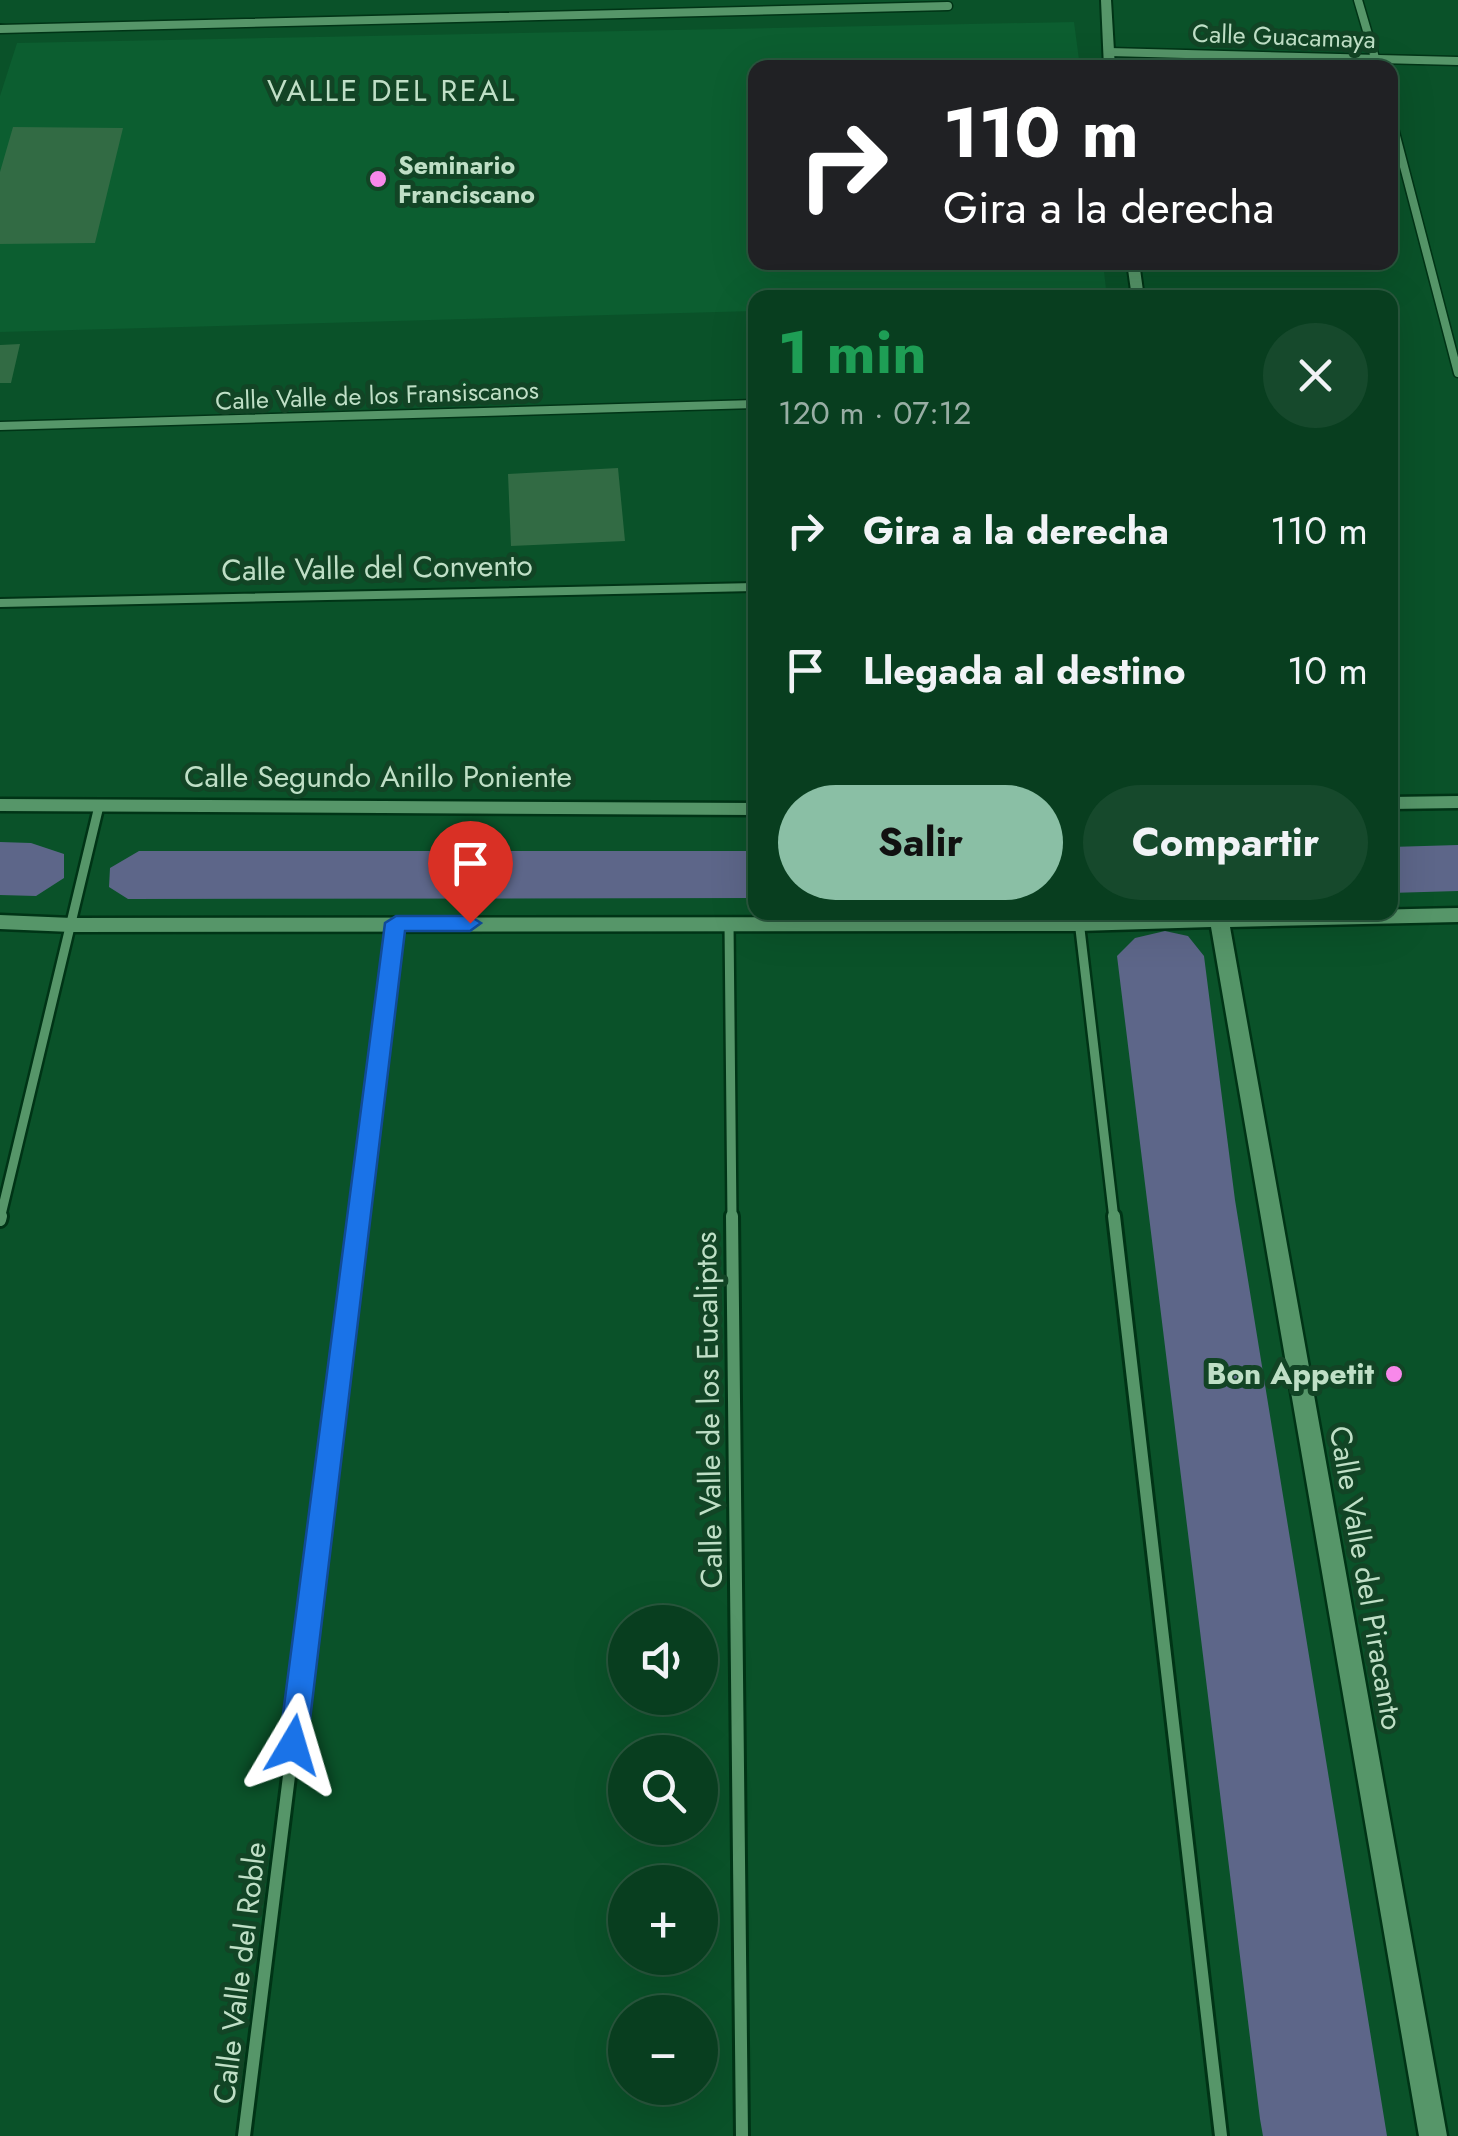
<!DOCTYPE html>
<html lang="es">
<head>
<meta charset="utf-8">
<style>
	body { margin:0; font-family:Jost,sans-serif; background:#16492c; color:#f1f3f6; height:100vh; display:flex; flex-direction:column; font-size:38px; white-space:nowrap }
	* { box-sizing:border-box; margin:0 }
	p { font-size:32px; color:#98aea4 }
	.icon { flex:none; width:55px; height:55px; fill:none; stroke:currentColor; stroke-width:2; stroke-linecap:round; stroke-linejoin:round }
	.map { position:relative; flex:1; overflow:hidden }
	.sheet { position:absolute; left:748px; top:290px; width:650px; height:630px; display:flex; flex-direction:column; background:#083e1f; border-radius:20px; box-shadow:0 10px 40px #0002,0 0 0 2px #29573d }
	.sheet>* { flex:none }
	.banner { position:absolute; left:748px; top:60px; width:650px; height:210px; border-radius:20px; box-shadow:0 10px 40px #0002,0 0 0 2px #29573d; background:#202124; color:#fff; overflow:hidden }
	.fabs { position:absolute; left:608px; top:1605px; display:grid; gap:20px }
	.fabs a { display:grid; place-items:center; width:110px; height:110px; border-radius:50%; background:#083e1f; box-shadow:0 10px 40px #0002,0 0 0 2px #29573d; font-size:50px }
	.pin { position:absolute; display:grid; place-items:center; width:85px; height:85px; color:#fff; margin:-102px -42px; border-radius:50% 50% 50% 0; rotate:-45deg; box-shadow:0 0 10px #0007 }
	.pin .icon { rotate:45deg }
	.me { position:absolute; width:110px; margin:-55px; rotate:7deg; stroke-linejoin:round; filter:drop-shadow(0 0 8px #0008) }
	.turn { display:flex; align-items:center; gap:35px; height:210px; padding:0 30px; font-size:45px }
	.turn .icon { width:130px; height:130px; stroke-width:2.5 }
	.turn b { display:block; font-size:70px; line-height:85px }
	.round { display:grid; place-items:center; flex:none; width:105px; height:105px; border-radius:52px; background:#16492c }
	.head { display:flex; align-items:center; justify-content:space-between; height:170px; padding:0 30px }
	h1 { font-size:60px; font-weight:700; line-height:75px; color:#1e9e55 }
	.action { display:flex; gap:20px; margin-top:auto; padding:20px 30px }
	.action a { flex:1; height:115px; border-radius:60px; background:#8abfa5; color:#111; font-size:40px; font-weight:700; line-height:115px; text-align:center }
	.action a+a { background:#16492c; color:#f1f3f6 }
	ul { padding:0; list-style:none }
	li { display:flex; align-items:center; gap:30px; height:140px; padding:0 30px }
	li div { flex:1 }
	li b { display:block; font-size:38px }
	li em { font-style:normal }
	.map>svg:first-child { display:block }
	.built { fill:#0c5e30 }
	.green { fill:#5d6689 }
	.building { fill:#326b44 }
	.lines { fill:none; stroke-linecap:round; stroke-linejoin:round }
	.minor-far2-casing { stroke:#003416; stroke-width:11 }
	.minor-far1-casing { stroke:#003416; stroke-width:14 }
	.minor-casing { stroke:#003416; stroke-width:18 }
	.tertiary-casing { stroke:#003416; stroke-width:4 }
	.secondary-casing { stroke:#003416; stroke-width:5 }
	.minor-far2 { stroke:#569669; stroke-width:8 }
	.minor-far1 { stroke:#569669; stroke-width:9 }
	.minor { stroke:#569669; stroke-width:12 }
	.tertiary { fill:#569669; fill-rule:evenodd }
	.secondary { fill:#569669; fill-rule:evenodd }
	.route { fill:#1a73e8; stroke:#114b97; stroke-width:2.5 }
	.poi-dot { fill:#f888ea; stroke:#124425; stroke-width:4 }
	.labels { text-anchor:middle; stroke-width:10; stroke-linejoin:round; paint-order:stroke }
	.far-street-label { font-size:25px; fill:#bfdfc6; stroke:#124425 }
	.far-poi-label { font-size:25px; font-weight:bold; fill:#bfdfc6; stroke:#124425; text-anchor:start }
	.far-quarter-label { font-size:30px; letter-spacing:2.5px; fill:#bfdfc6; stroke:#124425 }
	.street-label { font-size:30px; fill:#bfdfc6; stroke:#124425 }
	.poi-label { font-size:30px; font-weight:bold; fill:#bfdfc6; stroke:#124425; text-anchor:end }
</style>
</head>
<body>
<div class="map">
<svg width="1458" height="2136" viewBox="0 0 1458 2136">
	<rect width="100%" height="100%" fill="#0a5229"/>
	<!-- built -->
	<path class="built" d="M1074,22L1080,67L755,68V262L1103,263L1107,297L755,298V311L0,332V96L17,43Z"/>
	<!-- green -->
	<path class="green" d="M0,842L31,843L64,854V878L36,896L0,895Z
		M1458,845V891L1390,893V847Z
		M139,851H755V898L128,899L109,887L110,868Z
		M1165,931L1188,936L1204,956L1235,1200L1387,2136H1263L1260,2119L1117,956L1135,938Z"/>
	<!-- building -->
	<path class="building" d="M13,127L123,128L95,243L0,244V172Z
		M20,344L11,383H0V345Z
		M618,468L625,541L511,546L508,474Z"/>
	<g class="lines">
		<!-- minor-far2 casing -->
		<g class="minor-far2-casing">
			<path id="minor-far2" d="M1358,0L1378,68
				M0,29L948,6
				M1109,52L1458,61
				M1390,113L1458,373
				M0,426L755,404"/>
		</g>
		<!-- minor-far1 casing -->
		<g class="minor-far1-casing">
			<path id="minor-far1" d="M1078,912L1114,1219
				M729,924L732,1219
				M0,1219L99,806
				M359,1219L396,923"/>
		</g>
		<!-- minor casing -->
		<g class="minor-casing">
			<path id="minor" d="M732,1216L742,2136
				M1114,1216L1221,2136
				M0,1220L1,1216
				M244,2136L359,1216"/>
		</g>
		<!-- tertiary casing -->
		<g class="tertiary-casing">
			<path id="tertiary" d="M1101,0H1111L1115,68H1104Z
				M0,25L5,26V30L0,31Z
				M1127,262H1139L1144,298H1132Z
				M755,583V591L0,607V599Z"/>
		</g>
		<!-- secondary casing -->
		<g class="secondary-casing">
			<path id="secondary" d="M1458,796V808L1390,809V797Z
				M0,799L755,803V815L0,811Z
				M1458,908V922L1230,927L1447,2136H1419L1211,927L1079,931L72,932L0,929V915L72,918L1079,917C1207,914 1331,911 1458,908Z"/>
		</g>
		<!-- minor-far2 -->
		<use href="#minor-far2" class="minor-far2"/>
		<!-- minor-far1 -->
		<use href="#minor-far1" class="minor-far1"/>
		<!-- minor -->
		<use href="#minor" class="minor"/>
		<!-- tertiary -->
		<use href="#tertiary" class="tertiary"/>
		<!-- secondary -->
		<use href="#secondary" class="secondary"/>
	</g>
	<!-- route -->
	<path class="route" d="M396,916H470L481,923L470,931H405L307,1745L303,1754L293,1758L283,1754L279,1745L385,923Z"/>
	<!-- markers -->
	<g class="poi-dot">
		<circle cx="378" cy="179" r="10"/>
		<circle cx="1394" cy="1374" r="10"/>
	</g>
	<g class="labels">
		<!-- far-street labels -->
		<g class="far-street-label">
			<text transform="translate(1284 36) rotate(2)" y="9">Calle Guacamaya</text>
			<text transform="translate(377 395) rotate(-2)" y="9">Calle Valle de los Fransiscanos</text>
		</g>
		<!-- far-poi labels -->
		<g class="far-poi-label">
			<text x="398" y="174">Seminario<tspan x="398" dy="29">Franciscano</tspan></text>
		</g>
		<!-- far-quarter labels -->
		<g class="far-quarter-label">
			<text x="392" y="101">VALLE DEL REAL</text>
		</g>
		<!-- street labels -->
		<g class="street-label">
			<text transform="translate(377 568) rotate(-1)" y="10">Calle Valle del Convento</text>
			<text x="378" y="787">Calle Segundo Anillo Poniente</text>
			<text transform="translate(709 1410) rotate(-91)" y="10">Calle Valle de los Eucaliptos</text>
			<text transform="translate(1366 1578) rotate(80)" y="10">Calle Valle del Piracanto</text>
			<text transform="translate(240 1973) rotate(-83)" y="10">Calle Valle del Roble</text>
		</g>
		<!-- poi labels -->
		<g class="poi-label">
			<text x="1374" y="1384">Bon Appetit</text>
		</g>
	</g>
</svg>
<div class="fabs">
<a><svg class="icon" aria-label="sound" viewBox="0 0 24 24"><path d="M4 9h4l5-4v14l-5-4H4zM17 9q2 3 0 6"/></svg></a>
<a><svg class="icon" aria-label="search" viewBox="0 0 24 24"><circle cx="10" cy="10" r="6"/><path d="M15 15l6 6"/></svg></a>
<a>+</a>
<a>−</a>
</div>
<div class="pin" style="left:470px;top:923px;background:#d93025"><svg class="icon" aria-label="arrive" viewBox="0 0 24 24"><path d="M6 21V4h12l-3 4 3 4H6"/></svg></div>
<svg class="me" style="left:293px;top:1745px" viewBox="-20 -20 40 40"><path d="M0-17L14 15 0 8-14 15z" fill="#1a73e8" stroke="#fff" stroke-width="4"/></svg>
<div class="banner">
<div class="turn"><svg class="icon" aria-label="right" viewBox="0 0 24 24"><path d="M7 20v-9h11M14 6l5 5-5 5"/></svg><div><b>110 m</b>Gira a la derecha</div></div>
</div>
<section class="sheet">
<div class="head"><div><h1>1 min</h1><p>120 m · 07:12</p></div><a class="round"><svg class="icon" aria-label="close" viewBox="0 0 24 24"><path d="M6 6l12 12M18 6L6 18"/></svg></a></div>
<ul>
<li><svg class="icon" aria-label="right" viewBox="0 0 24 24"><path d="M7 20v-9h11M14 6l5 5-5 5"/></svg><div><b>Gira a la derecha</b></div><em>110 m</em></li>
<li><svg class="icon" aria-label="arrive" viewBox="0 0 24 24"><path d="M6 21V4h12l-3 4 3 4H6"/></svg><div><b>Llegada al destino</b></div><em>10 m</em></li>
</ul>
<div class="action"><a>Salir</a><a>Compartir</a></div>
</section>
</div>
</body>
</html>
